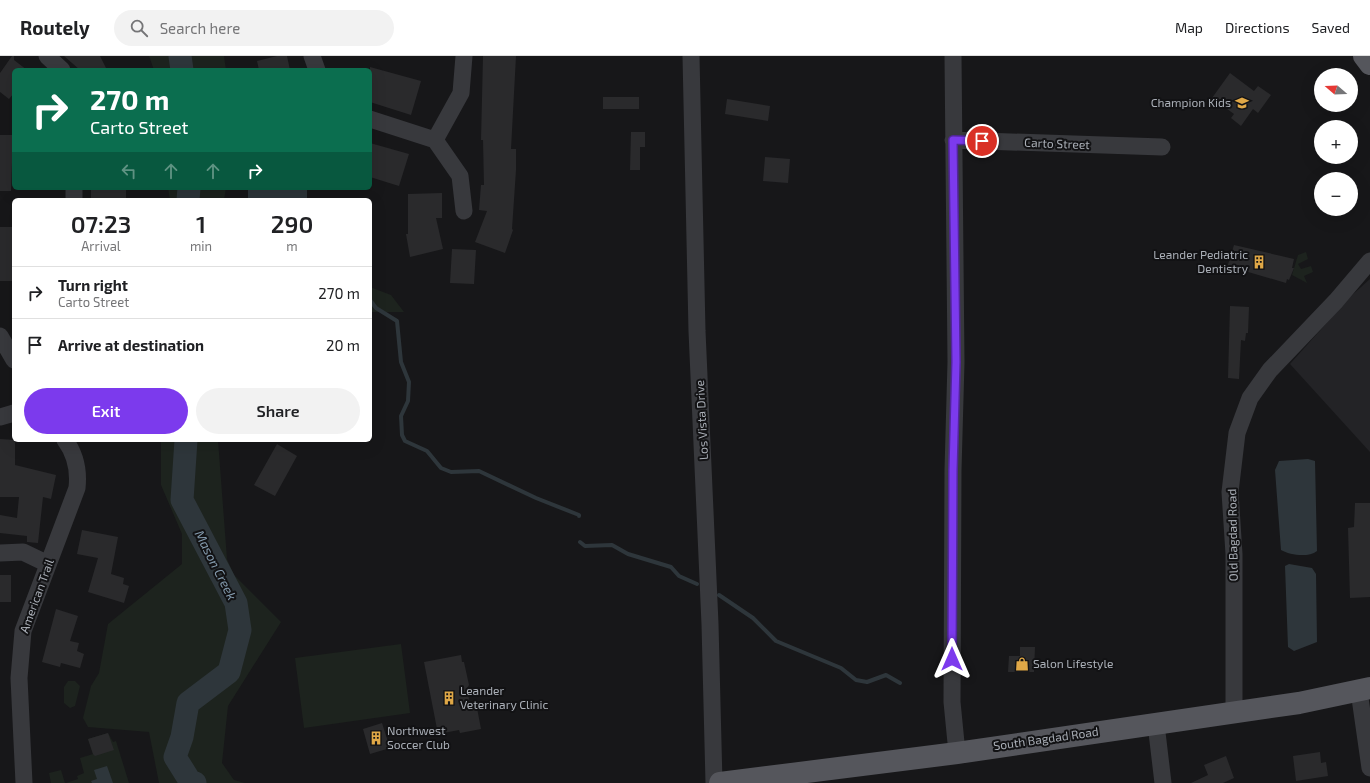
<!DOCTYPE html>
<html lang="en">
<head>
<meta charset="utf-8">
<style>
	body { margin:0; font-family:"Exo 2",sans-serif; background:#f2f2f2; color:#202124; height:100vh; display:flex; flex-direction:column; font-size:15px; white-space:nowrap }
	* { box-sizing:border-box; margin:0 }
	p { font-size:13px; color:#757577 }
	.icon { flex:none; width:22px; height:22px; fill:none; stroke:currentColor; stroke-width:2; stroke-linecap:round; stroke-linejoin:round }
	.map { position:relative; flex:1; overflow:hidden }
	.side { position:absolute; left:12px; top:142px; width:360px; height:244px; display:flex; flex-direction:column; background:#fff; border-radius:6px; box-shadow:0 4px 16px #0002 }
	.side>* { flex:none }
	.top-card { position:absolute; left:12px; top:12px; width:360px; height:122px; border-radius:6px; box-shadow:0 4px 16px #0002; background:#0b6e4f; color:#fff; overflow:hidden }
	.needle { width:26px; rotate:289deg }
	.fabs { position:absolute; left:1314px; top:12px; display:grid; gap:8px }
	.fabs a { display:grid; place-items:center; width:44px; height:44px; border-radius:50%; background:#fff; box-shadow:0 4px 16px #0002; font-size:20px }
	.pin { position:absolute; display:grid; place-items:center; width:34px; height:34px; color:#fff; margin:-17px; border:2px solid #fff; border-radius:50%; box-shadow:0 1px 4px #0007 }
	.me { position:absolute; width:44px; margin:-22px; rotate:0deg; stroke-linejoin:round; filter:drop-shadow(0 0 3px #0008) }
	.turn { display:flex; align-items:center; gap:14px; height:84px; padding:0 12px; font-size:18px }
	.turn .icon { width:52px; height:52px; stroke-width:2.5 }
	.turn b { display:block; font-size:28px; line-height:34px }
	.lanes { display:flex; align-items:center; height:38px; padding:0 12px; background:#0003; justify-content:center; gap:20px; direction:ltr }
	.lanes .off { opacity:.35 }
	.eta { display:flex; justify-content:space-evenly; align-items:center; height:68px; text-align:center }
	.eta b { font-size:24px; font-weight:600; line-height:28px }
	.action { display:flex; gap:8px; margin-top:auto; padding:8px 12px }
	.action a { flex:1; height:46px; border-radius:24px; background:#7c3aed; color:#fff; font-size:16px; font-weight:600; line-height:46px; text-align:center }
	.action a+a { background:#f2f2f2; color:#202124 }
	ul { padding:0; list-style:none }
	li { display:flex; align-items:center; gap:12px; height:52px; padding:0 12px; border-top:1px solid #e0e0e0 }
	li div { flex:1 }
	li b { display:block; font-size:15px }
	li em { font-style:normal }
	header { display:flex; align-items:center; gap:24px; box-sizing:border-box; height:56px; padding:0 20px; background:#fff; border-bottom:1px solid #e0e0e0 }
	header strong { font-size:19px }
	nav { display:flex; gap:22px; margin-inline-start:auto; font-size:14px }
	.search { width:280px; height:36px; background:#f2f2f2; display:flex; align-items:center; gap:10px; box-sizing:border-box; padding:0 14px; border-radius:22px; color:#757577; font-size:15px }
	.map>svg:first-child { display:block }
	.built { fill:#232326 }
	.green { fill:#1d231e }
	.water { fill:#2e363b }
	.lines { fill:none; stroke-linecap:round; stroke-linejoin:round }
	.stream { stroke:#2e363b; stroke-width:4 }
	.river { stroke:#2e363b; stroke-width:23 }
	.building { fill:#2a2a2c }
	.minor { stroke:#38393d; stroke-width:17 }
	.major { stroke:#55565c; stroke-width:22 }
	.route-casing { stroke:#51269a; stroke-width:10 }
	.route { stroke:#7c3aed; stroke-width:7 }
	.labels { text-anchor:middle; stroke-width:4; stroke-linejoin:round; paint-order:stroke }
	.poi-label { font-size:12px; fill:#aaafb7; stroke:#121214; text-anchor:start }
	.street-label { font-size:12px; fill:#aaafb7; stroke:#121214 }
	.water-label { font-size:13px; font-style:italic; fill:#859caf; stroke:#121214 }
</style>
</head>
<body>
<header>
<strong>Routely</strong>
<div class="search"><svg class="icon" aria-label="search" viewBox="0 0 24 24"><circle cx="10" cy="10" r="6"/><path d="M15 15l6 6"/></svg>Search here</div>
<nav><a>Map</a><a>Directions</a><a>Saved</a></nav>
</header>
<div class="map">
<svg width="1370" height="727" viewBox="0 0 1370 727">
	<rect width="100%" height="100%" fill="#171719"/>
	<!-- built -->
	<path class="built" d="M1370,223V396L1290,308L1350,241Z"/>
	<!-- green -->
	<path class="green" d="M149,0H224L226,14H154Z
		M168,132H226L224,144H170Z
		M1306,196L1308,203L1298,208L1301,213L1311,210L1313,216L1304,220L1307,227L1292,219L1298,199Z
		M370,231L391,239L404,256H370Z
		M161,384H218L227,503L234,519L281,566L228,650L222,707L234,724L245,727H159L149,676L88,671L83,662L91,630L99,617L108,568L182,508V478L161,429Z
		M401,588L410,657L304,672L295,602Z
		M68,625H75L80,630L75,650L70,652L64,647V631Z
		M108,677L113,686L116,685L129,727H66L78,723L77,720L84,717L80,702L93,698L88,683Z
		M61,714L65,727H51L49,717Z"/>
	<!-- water -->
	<path class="water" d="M248,132H307V144H248Z
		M1308,403L1315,405L1317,495C1308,502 1290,499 1281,494L1275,414L1279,405Z
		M1289,508L1312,512L1316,518L1317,586L1294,595L1288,591L1285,510Z
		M107,710L113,727H92L91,725L97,723L94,714Z"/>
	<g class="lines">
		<!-- stream -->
		<path class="stream" d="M370,244L376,252L397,265L401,306L409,326L408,345L401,360L402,379L405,385L427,395L441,412L451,416L479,415L536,442L579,459V460
			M580,486L585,490L612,489L628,498L671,511L679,520L697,528
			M719,539L753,562L776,585L841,612L856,624L867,626L886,619L900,627"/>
		<!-- river -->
		<path class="river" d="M180,0L182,14
			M188,144L189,132
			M186,384L182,444L236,547L240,574L229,616L188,647L182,681L175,701L190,725L195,727"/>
	</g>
	<!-- building -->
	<path class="building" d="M12,0H14V4L27,14H14V37L9,43L0,36V17Z
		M64,0H100L107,14H80Z
		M277,0H287L290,14H259L257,5Z
		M483,0H516L511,93H516V114L512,173L513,174L505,197L475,186L487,155L479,154L481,129H484L483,84H481Z
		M370,11L421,25L411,59L370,46Z
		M1230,17L1254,35L1258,30L1271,39L1258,57L1253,53L1241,70L1231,62L1234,58L1212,42Z
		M603,41H639V53H603Z
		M727,43L770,50L768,65L725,58Z
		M631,76H645V91H640V114H630Z
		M0,79H13L11,135H0Z
		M370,87L409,98L399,130L370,121Z
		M765,101L790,103L788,127L763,125Z
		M91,132H126V144H91Z
		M442,137V162H436L443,193L410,201L406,178H408V138Z
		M0,171H14V225H0Z
		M1234,189L1294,203L1292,212H1294L1289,224L1287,223L1286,227L1238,213L1236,218L1226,215Z
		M452,193L476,194L474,228L450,227Z
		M1230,250L1249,251L1248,277H1246L1245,285L1241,284L1239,323L1228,322Z
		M0,383L15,384V409L56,419L51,443L43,441L38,487L27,486V480L0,477V459L17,462L19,441H0Z
		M277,388L297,400L275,440L254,429Z
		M1355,447H1370V541L1350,542L1348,472L1354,471Z
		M82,474L118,481L111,518L124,522L123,528L129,530L124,547L88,536L98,502L77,498Z
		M0,519H11V546H0Z
		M56,553L78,560L70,585L79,587L77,595L84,598L80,612L61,607L60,611L42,606Z
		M1020,591H1035L1034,616H1008L1009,600H1020Z
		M461,599L462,606H464L469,629L467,632L471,654L477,652L481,673L460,677L459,674L438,678L424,606Z
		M382,667L390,692L370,698L363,673Z
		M108,677L114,694L95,700L93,698L88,683Z
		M1320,696L1321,707L1326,706L1328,720L1296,725L1293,700Z
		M1226,700L1234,722L1223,727H1191L1208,719L1204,709Z"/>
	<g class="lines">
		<!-- minor -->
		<path class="minor" d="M47,0L62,14
			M312,0L317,14
			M691,0L697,275L710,568L714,727
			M953,0L956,306L953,414L952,646L957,697
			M370,63L435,84L460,120L464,155
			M435,84L461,37L464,0
			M953,84L1162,91
			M74,132V144
			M0,280L14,304
			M0,361L14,357
			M0,497L23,496L48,508
			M1359,635L1370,712
			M1234,657V498L1230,436L1237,377L1250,342L1270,314L1336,245L1370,205
			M1156,668L1163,727
			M24,727L19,622L23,575L77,432C79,414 76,399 65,384"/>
		<!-- major -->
		<path class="major" d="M1364,0L1370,8
			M720,727L957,697L1299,647L1370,632"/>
	</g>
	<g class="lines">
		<!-- route casing -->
		<g class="route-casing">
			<path id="route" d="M952,603L953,414L956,306L953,84L982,85"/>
		</g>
		<!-- route -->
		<use href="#route" class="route"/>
	</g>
	<!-- icons -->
	<defs>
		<g id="school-bare" transform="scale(1.08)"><path d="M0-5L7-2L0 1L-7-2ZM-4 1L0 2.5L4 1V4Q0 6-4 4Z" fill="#e0a847" stroke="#121214" stroke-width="2.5" paint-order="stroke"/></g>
		<g id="building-bare" transform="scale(1.08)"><path d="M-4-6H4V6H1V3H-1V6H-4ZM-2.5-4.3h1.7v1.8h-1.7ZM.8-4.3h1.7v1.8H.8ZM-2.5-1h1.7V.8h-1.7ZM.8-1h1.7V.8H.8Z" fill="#e0a847" stroke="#121214" stroke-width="2.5" paint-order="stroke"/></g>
		<g id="shop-bare" transform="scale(1.08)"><path d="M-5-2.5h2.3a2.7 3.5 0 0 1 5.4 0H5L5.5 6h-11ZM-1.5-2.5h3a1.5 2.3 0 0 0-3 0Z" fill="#e0a847" stroke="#121214" stroke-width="2.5" paint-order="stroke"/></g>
	</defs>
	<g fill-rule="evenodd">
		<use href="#school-bare" x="1242" y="47"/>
		<use href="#building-bare" x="1259" y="206"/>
		<use href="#shop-bare" x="1022" y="608"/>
		<use href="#building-bare" x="449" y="642"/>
		<use href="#building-bare" x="376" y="682"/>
	</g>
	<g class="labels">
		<!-- poi labels -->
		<g class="poi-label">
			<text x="1231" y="51" text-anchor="end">Champion Kids</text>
			<text x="1248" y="203" text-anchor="end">Leander Pediatric<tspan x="1248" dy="14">Dentistry</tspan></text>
			<text x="1033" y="612">Salon Lifestyle</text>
			<text x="460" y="639">Leander<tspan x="460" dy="14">Veterinary Clinic</tspan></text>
			<text x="387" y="679">Northwest<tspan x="387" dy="14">Soccer Club</tspan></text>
		</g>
		<!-- street labels -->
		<g class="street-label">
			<text transform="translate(1057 88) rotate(2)" y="4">Carto Street</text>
			<text transform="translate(702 364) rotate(-93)" y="4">Los Vista Drive</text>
			<text transform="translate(1233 479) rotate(-91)" y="4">Old Bagdad Road</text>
			<text transform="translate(37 540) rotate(-70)" y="4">American Trail</text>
			<text transform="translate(1046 683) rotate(-8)" y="4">South Bagdad Road</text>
		</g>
		<!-- water labels -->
		<g class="water-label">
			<text transform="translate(216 509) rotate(63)" y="5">Mason Creek</text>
		</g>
	</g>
</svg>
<div class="fabs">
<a><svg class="needle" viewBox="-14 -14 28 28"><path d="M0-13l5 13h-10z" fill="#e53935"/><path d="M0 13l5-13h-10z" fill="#757577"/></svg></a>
<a>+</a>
<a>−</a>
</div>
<div class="pin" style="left:982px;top:85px;background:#d93025"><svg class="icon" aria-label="arrive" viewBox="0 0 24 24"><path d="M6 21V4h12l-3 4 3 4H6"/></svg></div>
<svg class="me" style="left:952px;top:603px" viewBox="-20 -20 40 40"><path d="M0-17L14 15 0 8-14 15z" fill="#7c3aed" stroke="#fff" stroke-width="4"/></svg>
<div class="top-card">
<div class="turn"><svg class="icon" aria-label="right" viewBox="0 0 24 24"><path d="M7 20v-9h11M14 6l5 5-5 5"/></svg><div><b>270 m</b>Carto Street</div></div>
<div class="lanes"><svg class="icon off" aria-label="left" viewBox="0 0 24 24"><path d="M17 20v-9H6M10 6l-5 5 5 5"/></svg><svg class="icon off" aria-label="ahead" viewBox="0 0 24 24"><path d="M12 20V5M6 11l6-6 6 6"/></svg><svg class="icon off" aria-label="ahead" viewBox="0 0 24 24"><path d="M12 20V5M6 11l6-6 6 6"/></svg><svg class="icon" aria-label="right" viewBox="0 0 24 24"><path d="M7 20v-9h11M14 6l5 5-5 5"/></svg></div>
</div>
<section class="side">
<div class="eta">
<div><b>07:23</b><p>Arrival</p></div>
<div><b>1</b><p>min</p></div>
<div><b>290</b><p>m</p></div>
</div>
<ul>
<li><svg class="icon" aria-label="right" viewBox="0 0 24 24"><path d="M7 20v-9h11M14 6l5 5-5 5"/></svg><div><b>Turn right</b><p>Carto Street</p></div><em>270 m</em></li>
<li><svg class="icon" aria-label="arrive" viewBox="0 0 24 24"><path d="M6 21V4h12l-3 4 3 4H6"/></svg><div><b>Arrive at destination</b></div><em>20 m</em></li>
</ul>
<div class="action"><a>Exit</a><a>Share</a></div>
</section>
</div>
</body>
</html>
